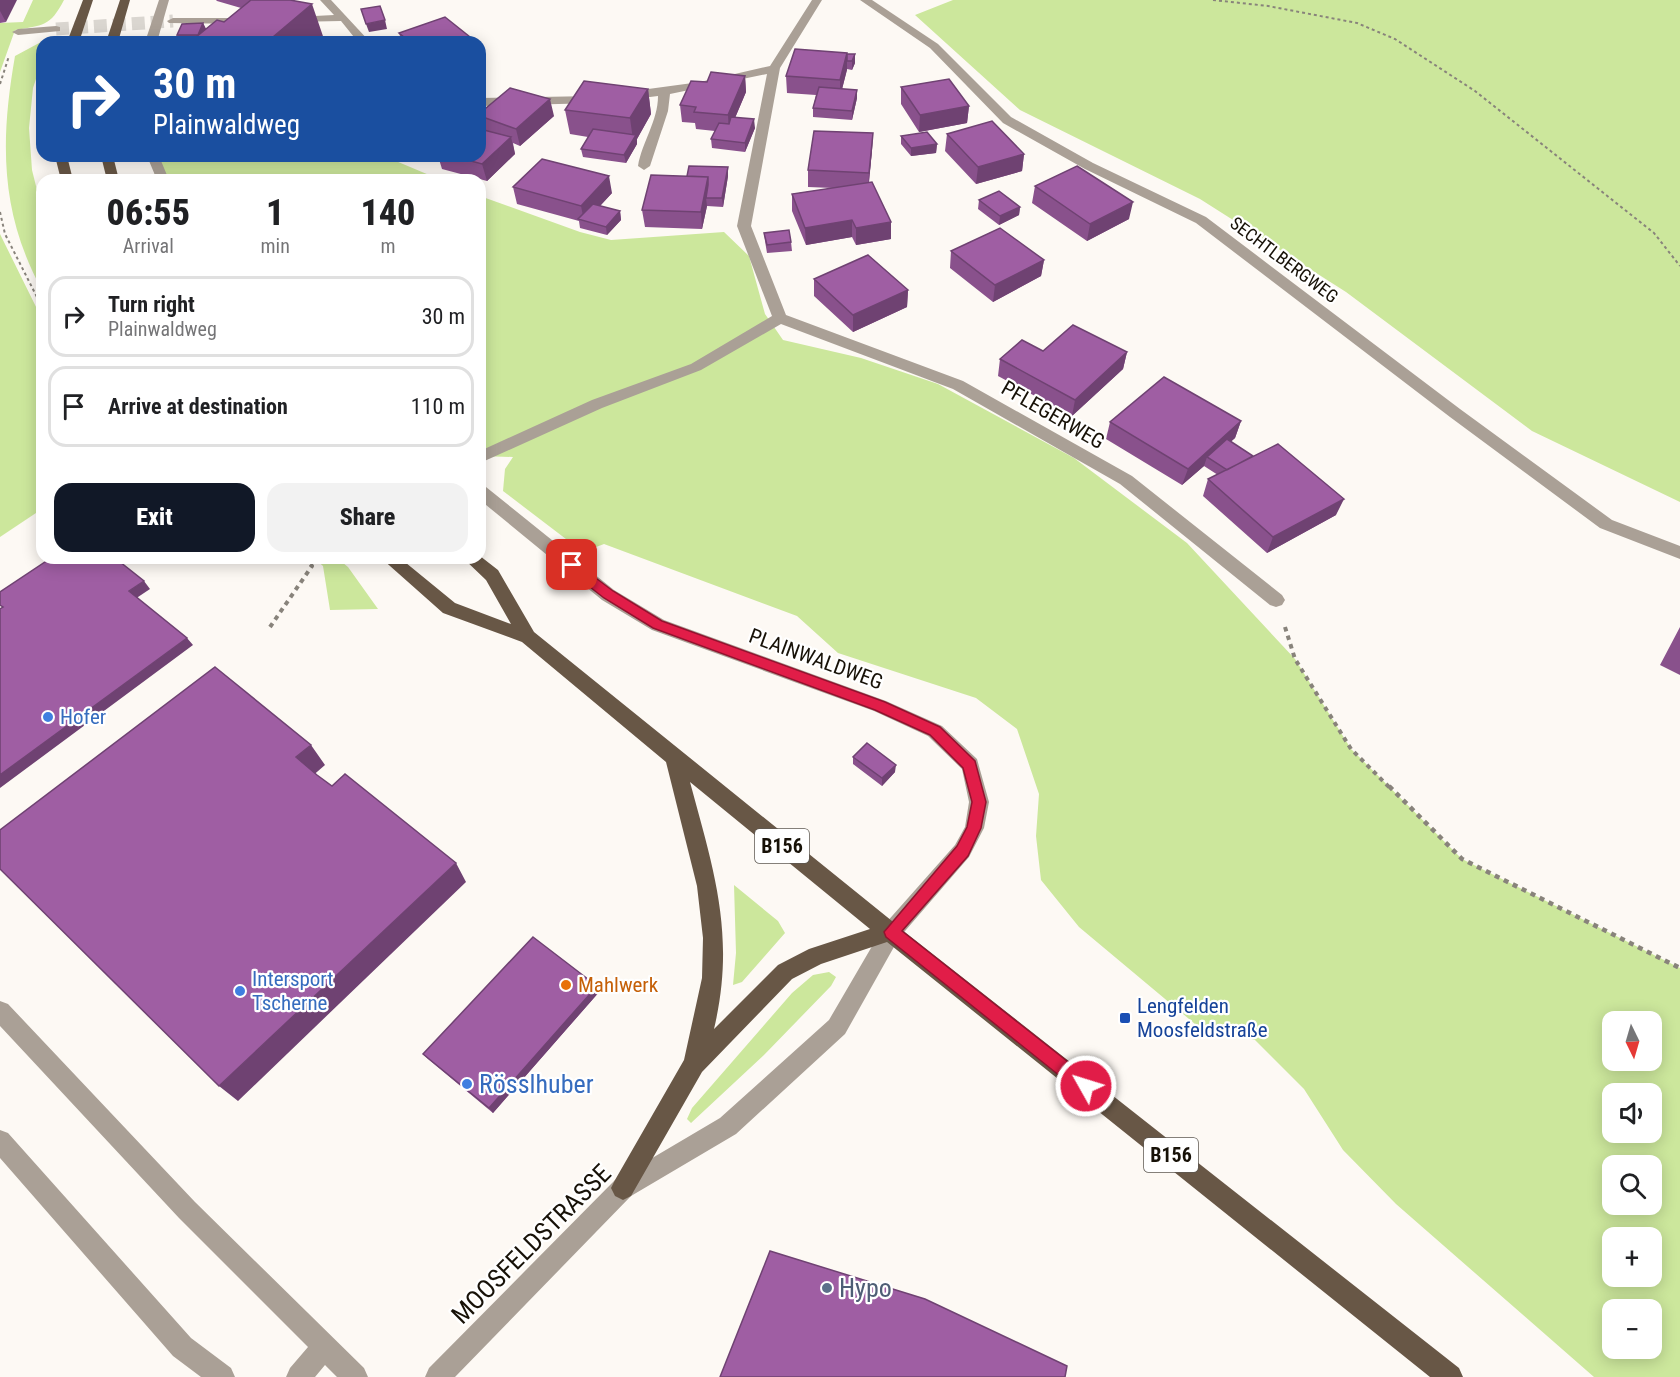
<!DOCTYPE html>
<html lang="en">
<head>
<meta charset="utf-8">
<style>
	body { margin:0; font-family:"Roboto Condensed",sans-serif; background:#f2f2f2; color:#202124; height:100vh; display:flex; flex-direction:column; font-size:22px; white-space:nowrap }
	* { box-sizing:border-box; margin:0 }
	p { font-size:20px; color:#757577 }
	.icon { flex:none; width:33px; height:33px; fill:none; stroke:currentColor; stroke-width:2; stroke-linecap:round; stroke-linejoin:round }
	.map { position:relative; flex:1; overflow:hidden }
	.drawer { position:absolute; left:36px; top:174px; width:450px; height:390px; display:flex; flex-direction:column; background:#fff; border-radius:18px; box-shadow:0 3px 15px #0003 }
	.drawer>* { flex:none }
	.hud { position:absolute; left:36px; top:36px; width:450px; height:126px; border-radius:18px; box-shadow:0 3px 15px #0003; background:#1a4fa0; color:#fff; overflow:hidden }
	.needle { width:39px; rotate:175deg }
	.controls { position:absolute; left:1602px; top:1011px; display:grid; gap:12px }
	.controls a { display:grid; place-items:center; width:60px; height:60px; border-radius:12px; background:#fff; box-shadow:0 3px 15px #0003; font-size:30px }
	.pin { position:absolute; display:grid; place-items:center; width:51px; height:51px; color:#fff; margin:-26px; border-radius:12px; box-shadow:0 3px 9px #0006 }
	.me { position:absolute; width:66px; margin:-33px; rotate:309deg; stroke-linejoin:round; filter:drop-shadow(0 0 4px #0008) }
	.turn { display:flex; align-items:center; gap:21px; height:126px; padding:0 18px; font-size:27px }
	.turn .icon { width:78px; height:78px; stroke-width:2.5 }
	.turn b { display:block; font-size:42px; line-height:51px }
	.eta { display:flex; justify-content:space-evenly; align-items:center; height:102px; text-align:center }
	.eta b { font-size:36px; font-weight:800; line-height:42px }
	.cta { display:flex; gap:12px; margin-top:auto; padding:12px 18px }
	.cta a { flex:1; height:69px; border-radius:18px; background:#111827; color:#fff; font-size:24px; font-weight:800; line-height:69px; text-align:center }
	.cta a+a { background:#f2f2f2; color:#202124 }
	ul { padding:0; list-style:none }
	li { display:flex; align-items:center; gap:18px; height:81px; margin:0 12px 9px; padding:0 6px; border:3px solid #e0e0e0; border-radius:18px }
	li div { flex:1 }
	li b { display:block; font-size:22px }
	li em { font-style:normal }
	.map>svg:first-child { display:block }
	.green { fill:#cce79c; fill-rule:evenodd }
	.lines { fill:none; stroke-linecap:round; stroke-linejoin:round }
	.minor-tunnel { stroke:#dad6d0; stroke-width:13; stroke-dasharray:13 6; stroke-linecap:butt }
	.path-far2 { stroke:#88837b; stroke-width:2; stroke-dasharray:3 3; stroke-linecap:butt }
	.path-far1 { stroke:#88837b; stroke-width:4; stroke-dasharray:4.5 4.5; stroke-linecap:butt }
	.path { stroke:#88837b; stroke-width:4.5; stroke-dasharray:5 5; stroke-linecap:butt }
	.minor { fill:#aaa096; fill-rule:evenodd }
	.major { fill:#685746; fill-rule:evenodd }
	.wall { fill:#89518c }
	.shaded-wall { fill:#6f4272 }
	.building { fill:#9f5ea3; stroke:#6f4272; stroke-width:1.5 }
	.route { fill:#e11d48; stroke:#92132f; stroke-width:1.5 }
	.shop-dot { fill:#3f7fe0; stroke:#fff; stroke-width:2 }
	.food-dot { fill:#e8710a; stroke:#fff; stroke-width:2 }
	.transit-dot { fill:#1a4fb4; stroke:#fff; stroke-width:2 }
	.service-dot { fill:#5c6f8a; stroke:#fff; stroke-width:2 }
	.labels { text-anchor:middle; stroke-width:4.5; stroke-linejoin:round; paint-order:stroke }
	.far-street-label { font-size:18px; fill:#171107; stroke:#fff }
	.shield { fill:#fff; stroke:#5d5851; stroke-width:1.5 }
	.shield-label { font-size:20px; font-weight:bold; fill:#171107 }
	.street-label { font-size:21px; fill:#171107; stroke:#fff }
	.shop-label { font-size:21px; fill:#366cbe; stroke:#fff; text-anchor:start }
	.food-label { font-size:21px; fill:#c56008; stroke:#fff; text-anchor:start }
	.transit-label { font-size:21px; fill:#164399; stroke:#fff; text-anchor:start }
	.near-shop-label { font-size:26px; fill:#366cbe; stroke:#fff; text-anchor:start }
	.near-street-label { font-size:26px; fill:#171107; stroke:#fff }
	.near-service-label { font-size:26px; fill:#4e5e75; stroke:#fff; text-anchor:start }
</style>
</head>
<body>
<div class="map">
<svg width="1680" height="1377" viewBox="0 0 1680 1377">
	<rect width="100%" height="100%" fill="#fdf9f4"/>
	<!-- green -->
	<path class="green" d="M33,0H64C50,27 43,25 15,30L0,72V23L23,22Z
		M953,0H1680V502L1532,431L1346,292L1200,199L1020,110L915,15Z
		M41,42H48H42V61L33,88L29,128L32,170L42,210V290C0,213 0,142 15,56Z
		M166,156H384L441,180H155L154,159Z
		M480,196L580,232L611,240L724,232L749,256L765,314L783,340L861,358L938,384L1074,458L1187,543L1295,659L1351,749L1462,859L1680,968V1377H1594L1396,1204L1343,1150L1304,1089L1255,1040L1195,1024L1079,927L1041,880L1036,836L1039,794L1017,729L976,698L838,653L797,616L604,544L583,552L503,491L505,469L513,457L480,456ZM1612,1022H1652V1060H1612ZM1612,1094H1652V1132H1612ZM1612,1166H1652V1204H1612ZM1612,1238H1652V1276H1612ZM1612,1310H1652V1348H1612Z
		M0,234L42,319V509L0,537Z
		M314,558H337L348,567L378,609L330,610L323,566Z
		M734,885L778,921L785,933L742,982L733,985L736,953Z
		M829,972L836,977L831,986L764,1055L691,1123L687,1119L692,1108L792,993L813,975Z"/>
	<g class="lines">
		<!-- minor-tunnel -->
		<path class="minor-tunnel" d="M56,29L173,21"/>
		<!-- path-far2 -->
		<path class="path-far2" d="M1213,0L1268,6L1357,23L1395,39L1475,91L1654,233L1680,266
			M0,84L9,56
			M0,212L5,234L42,307"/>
		<!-- path-far1 -->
		<path class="path-far1" d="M270,627L312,566L303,558
			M1285,627L1295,659L1351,749L1390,788"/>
		<!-- path -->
		<path class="path" d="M1389,786L1462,859L1680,968"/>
		<!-- minor -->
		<path class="minor" d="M159,0H169L157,42H145Z
			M320,0H331L370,42H358L341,21L291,22L289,20L295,17L334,15Z
			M812,0H822L780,68L751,226L786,315L963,381L1132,476L1282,595L1285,600L1282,605L1276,607L1270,605L1120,484L953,389L781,324L701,370L602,408L480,463V451L592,400L691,364L772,316L737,226L767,74L670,94L668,111L650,166L644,170L638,166C642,142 658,121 658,96L626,100L620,96L626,92L700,82L770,66Z
			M860,0H872L938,44L1011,117L1093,163L1206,217L1460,409L1612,520L1680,546V559L1600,528L1450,417L1196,223L1085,169L1003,123L930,48Z
			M173,18H249L255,21L249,24L169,23L167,21Z
			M56,26L60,27V31L18,35L12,32L18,29Z
			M595,96L601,100L599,103L480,106V98Z
			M147,156H159L169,180H157Z
			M480,485L486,487L614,590L664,620L886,701L942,726L977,759L989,802L984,828L969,857L899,938L845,1034L736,1134L631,1196L455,1377H425L429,1368L615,1180L720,1118L829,1020L885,924L955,845L965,827L969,802L962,769L928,736L874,711L652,630L602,600L480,500Z
			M0,1001L8,1004L195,1202L364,1368L368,1377H337L325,1365L315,1377H286L290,1368L308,1347L179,1218L0,1026Z
			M0,1130L8,1133L191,1338L231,1368L235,1377H201L173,1356L0,1158Z"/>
		<!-- major -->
		<path class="major" d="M83,0H93L79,42H67Z
			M120,0H130L118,42H106Z
			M55,156H67L73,180H61Z
			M101,156H113L119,180H107Z
			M480,556L498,570L534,632L892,921L899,924L901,929L1459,1368L1463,1377H1430L887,942L821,964L792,979L702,1072L631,1196L623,1200L615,1196L611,1188L615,1180L684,1060L702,978L703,938L697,886L666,762L522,642L443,613L381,558H400L455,603L511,624L486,580L463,558H480ZM690,782L870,929L809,949L778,965L714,1029C736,936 714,871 690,782Z"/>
	</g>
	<!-- wall -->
	<path class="wall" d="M0,0L6,22L0,23Z
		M216,0H290L325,42H179L177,35L203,23L206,29L224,22L241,8L217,1Z
		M399,33L475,41V42H402Z
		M847,54H855V63L852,70L847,69L842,89L857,90V98L852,120L813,117V108L816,95L787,93L786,76Z
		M745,76L746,92L735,118L755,128L745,152L712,148L711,139L715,131L696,129L695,123L682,122L680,105L707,82Z
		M901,87L969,106L967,123L919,132L901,104Z
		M648,89L651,114L637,139V144L626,163L583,157L581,149L588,137L570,134L565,110Z
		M480,113L554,116L520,146L513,143L515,154L487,181L442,169L438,156H480L481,129Z
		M873,133L872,150L869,183L891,222V239L856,245L852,237L806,245L792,211V194L833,188L808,187V170Z
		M947,134L1024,154L1022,171L976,184L945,151Z
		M901,136L937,144L936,153L911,156L901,144Z
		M728,167V176L723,207L707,206L702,229L645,227L642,210L687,176Z
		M1035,186L1129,219L1087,241L1032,203Z
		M513,187L612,193L600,206L620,211L621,220L607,235L580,228L579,221L517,204Z
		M979,200L1020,207L1019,215L999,225L978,209Z
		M764,233L791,242L792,251L767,253L765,241Z
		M951,251L1044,260L1041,276L993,302L950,268Z
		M814,279L908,290L907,307L853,332L814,296Z
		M1043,351L1127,352L1123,369L1072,416L998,376L1000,359Z
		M1241,421L1235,438L1230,442L1336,515L1267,553L1203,496L1208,479L1218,475L1204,466L1182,485L1106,439L1110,422Z
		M1680,627V675L1660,665Z
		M853,757L895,772L882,786L853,764Z
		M597,986L600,991L493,1113L428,1059L423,1054Z"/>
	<!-- shaded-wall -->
	<path class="shaded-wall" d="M0,0H17L6,22L0,11Z
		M312,4L325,42H267Z
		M385,20L387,29L369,32L366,24Z
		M203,23L207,31L202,42L198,35Z
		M847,53V70L840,97V80Z
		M855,54V63L852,70V61Z
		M745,76L746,92L729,132L728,115Z
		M648,89L651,114L637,139V144L626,163L624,155L633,140L630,118Z
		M857,90V98L852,120V111Z
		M550,99L554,116L520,146L516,129Z
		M969,106L967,123L919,132L920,115Z
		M754,119L755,128L745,152V143Z
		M873,133L872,150L868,190L869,173Z
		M511,137L515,154L487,181L482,164Z
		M937,144L936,153L911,156V148Z
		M1024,154L1022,171L976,184L978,167Z
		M728,167V176L723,207L722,198Z
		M609,176L612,193L586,221H584L581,206Z
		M708,177L709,193L706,198L707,206L702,229L701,212Z
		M1133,202L1129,219L1087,241L1090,224Z
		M1020,207L1019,215L999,225L1000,216Z
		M620,211L621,220L607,235L606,227Z
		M852,220V237L806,245L805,228Z
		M891,222V239L856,245V228Z
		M1044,260L1041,276L993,302L995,285Z
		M908,290L907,307L853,332V315Z
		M1127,352L1123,369L1072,416L1075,400Z
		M1241,421L1235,438L1211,460L1207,457L1204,466L1182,485L1188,469Z
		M1344,499L1336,515L1267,553L1273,537Z
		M144,581L150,589L135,599L129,591Z
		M187,638L193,645L0,788V775Z
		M311,745L325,765L310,778L296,757Z
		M896,765L895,772L882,786V778Z
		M456,863L466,882L238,1101L219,1086Z
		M597,986L600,991L493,1113L489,1108Z"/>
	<!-- building -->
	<path class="building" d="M251,0H290L312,4L267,42H190L217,20L224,22Z
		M380,6L385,20L366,24L361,9Z
		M445,17L475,41L472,42H410L399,33Z
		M203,23L198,35H177L182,24Z
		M795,49L847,53L840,80L786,76Z
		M847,54H855L852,61H847Z
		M711,72L745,76L728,115L694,112L696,107L680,105L691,81L707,82Z
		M949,79L969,106L920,115L901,87Z
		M584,81L648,89L630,118L565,110Z
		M819,87L857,90L852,111L813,108Z
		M510,88L550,99L516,129L480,116V113Z
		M731,117L754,119L745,143L711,139L719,123L729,124Z
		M992,121L1024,154L978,167L947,134Z
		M480,129L511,137L482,164L452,156H480Z
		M593,129L636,135L624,155L581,149Z
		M814,131L873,133L869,173L808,170Z
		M927,132L937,144L911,148L901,136Z
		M542,159L609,176L581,206L513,187Z
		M689,166L728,167L722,198H706L708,185V177L687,176Z
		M1077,166L1133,202L1090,224L1035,186Z
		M651,175L708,177L701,212L642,210Z
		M872,182L891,222L856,228L852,220L805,228L792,194Z
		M999,191L1020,207L1000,216L979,200Z
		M593,204L620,211L606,227L578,219Z
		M1000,228L1044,260L995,285L951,251Z
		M789,230L791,242L767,245L764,233Z
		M868,255L908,290L853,315L814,279Z
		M1073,325L1127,352L1075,400L1000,359L1022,340L1043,351Z
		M1164,377L1241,421L1188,469L1110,422Z
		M1227,439L1253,456L1227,470L1207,457Z
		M1278,444L1344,499L1273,537L1208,479Z
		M51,558H115L144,581L129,591L187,638L0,775V609L3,607L0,605V592Z
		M215,667L311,745L296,757L317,775L332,786L345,774L456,863L219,1086L0,869V830Z
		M867,743L896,765L882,778L853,757Z
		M533,937L597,986L489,1108L423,1054Z
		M770,1251L925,1299L1067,1366L1065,1377H720Z"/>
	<!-- route -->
	<path class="route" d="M572,560L613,591L662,621L885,702L940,727L975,761L986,802L981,828L968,856L902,931L1091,1080L1094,1086L1091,1092L1086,1094L1080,1092L886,937L884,932L957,846L967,827L972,802L963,768L930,735L875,710L653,628L604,598L567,569L565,565L567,562Z"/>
	<!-- markers -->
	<g class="shop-dot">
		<circle cx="48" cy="717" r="6"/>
		<circle cx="240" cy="991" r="6"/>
		<circle cx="467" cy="1084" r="6"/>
	</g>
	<circle class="food-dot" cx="566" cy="985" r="6"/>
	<rect class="transit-dot" x="1119" y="1012" width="12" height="12" rx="3"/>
	<circle class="service-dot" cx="827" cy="1288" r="6"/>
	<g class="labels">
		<!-- far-street labels -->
		<g class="far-street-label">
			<text transform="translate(1284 260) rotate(37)" y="6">SECHTLBERGWEG</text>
		</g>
		<!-- shield labels -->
		<g class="shield">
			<rect x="755" y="829" width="54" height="34" rx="4.5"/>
			<rect x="1144" y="1138" width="54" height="34" rx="4.5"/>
		</g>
		<g class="shield-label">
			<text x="782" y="853">B156</text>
			<text x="1171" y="1162">B156</text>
		</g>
		<!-- street labels -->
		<g class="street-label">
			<text transform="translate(1053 415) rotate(30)" y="7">PFLEGERWEG</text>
			<text transform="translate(816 659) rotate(20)" y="7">PLAINWALDWEG</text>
		</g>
		<!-- shop labels -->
		<g class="shop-label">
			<text x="60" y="724">Hofer</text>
			<text x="252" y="986">Intersport<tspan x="252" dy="24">Tscherne</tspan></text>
		</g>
		<!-- food labels -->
		<g class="food-label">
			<text x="578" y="992">Mahlwerk</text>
		</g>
		<!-- transit labels -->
		<g class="transit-label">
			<text x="1137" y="1013">Lengfelden<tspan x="1137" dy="24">Moosfeldstraße</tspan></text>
		</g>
		<!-- near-shop labels -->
		<g class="near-shop-label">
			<text x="479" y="1093">Rösslhuber</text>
		</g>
		<!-- near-street labels -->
		<g class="near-street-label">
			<text transform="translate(531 1244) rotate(-45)" y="9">MOOSFELDSTRASSE</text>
		</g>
		<!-- near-service labels -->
		<g class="near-service-label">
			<text x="839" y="1297">Hypo</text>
		</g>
	</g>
</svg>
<div class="controls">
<a><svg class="needle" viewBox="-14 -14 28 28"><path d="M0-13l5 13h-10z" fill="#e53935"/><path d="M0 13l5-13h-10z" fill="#757577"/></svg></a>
<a><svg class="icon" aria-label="sound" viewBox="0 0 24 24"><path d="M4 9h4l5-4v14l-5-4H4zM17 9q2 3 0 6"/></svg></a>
<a><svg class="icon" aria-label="search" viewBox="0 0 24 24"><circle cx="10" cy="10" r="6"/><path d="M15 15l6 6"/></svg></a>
<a>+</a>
<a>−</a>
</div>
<div class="pin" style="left:572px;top:565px;background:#d93025"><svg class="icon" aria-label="arrive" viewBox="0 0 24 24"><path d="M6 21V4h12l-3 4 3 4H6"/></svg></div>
<svg class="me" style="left:1086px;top:1086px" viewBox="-20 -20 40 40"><circle r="17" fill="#e11d48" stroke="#fff" stroke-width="3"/><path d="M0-11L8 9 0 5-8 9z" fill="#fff"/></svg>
<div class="hud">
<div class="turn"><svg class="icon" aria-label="right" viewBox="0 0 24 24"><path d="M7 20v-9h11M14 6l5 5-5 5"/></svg><div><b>30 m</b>Plainwaldweg</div></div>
</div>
<section class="drawer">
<div class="eta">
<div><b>06:55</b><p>Arrival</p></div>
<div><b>1</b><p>min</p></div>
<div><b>140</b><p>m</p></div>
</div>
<ul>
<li><svg class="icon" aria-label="right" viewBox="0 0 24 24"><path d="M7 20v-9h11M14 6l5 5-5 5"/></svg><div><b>Turn right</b><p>Plainwaldweg</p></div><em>30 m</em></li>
<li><svg class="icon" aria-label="arrive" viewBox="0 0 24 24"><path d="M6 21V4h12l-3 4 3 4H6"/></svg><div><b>Arrive at destination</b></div><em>110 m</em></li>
</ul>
<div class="cta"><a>Exit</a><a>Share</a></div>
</section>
</div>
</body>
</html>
